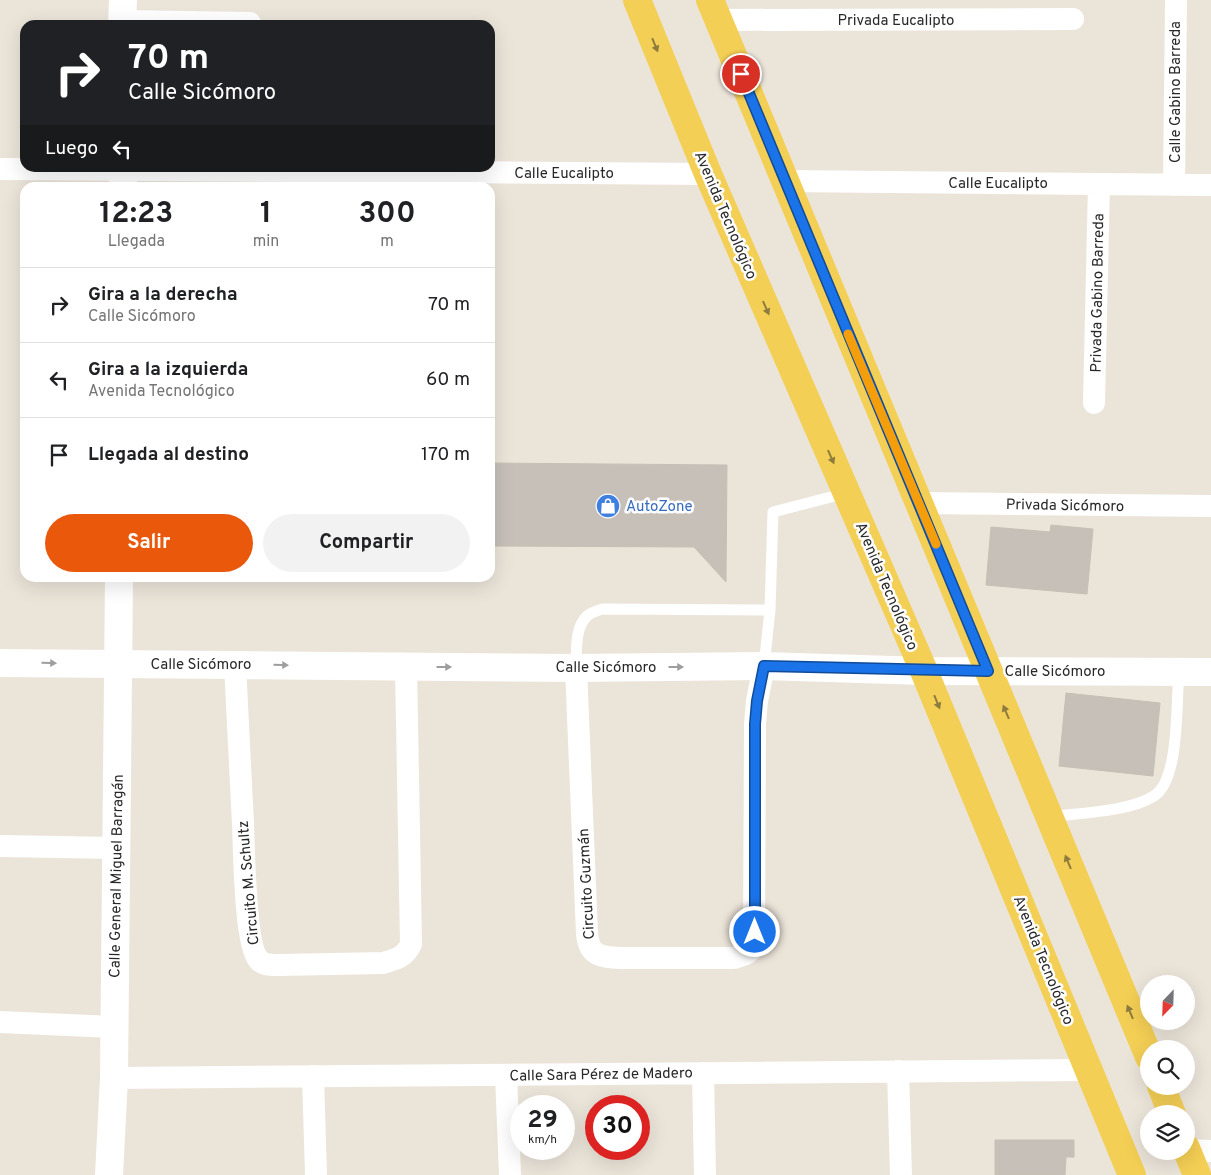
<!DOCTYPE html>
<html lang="es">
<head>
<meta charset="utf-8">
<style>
	body { margin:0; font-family:Overpass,sans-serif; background:#f2f2f2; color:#202124; height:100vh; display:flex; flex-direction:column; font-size:19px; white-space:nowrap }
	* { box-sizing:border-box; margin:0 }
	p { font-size:16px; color:#757577 }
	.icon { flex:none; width:28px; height:28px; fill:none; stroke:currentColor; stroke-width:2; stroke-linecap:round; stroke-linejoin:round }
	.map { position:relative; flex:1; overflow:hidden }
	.side { position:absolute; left:20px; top:182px; width:475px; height:400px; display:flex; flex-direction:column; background:#fff; border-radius:15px; box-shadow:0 5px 20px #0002 }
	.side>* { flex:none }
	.guide { position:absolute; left:20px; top:20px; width:475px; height:152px; border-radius:15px; box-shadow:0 5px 20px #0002; background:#202124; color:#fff; overflow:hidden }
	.needle { width:32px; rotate:203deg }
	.controls { position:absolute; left:1140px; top:975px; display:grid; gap:10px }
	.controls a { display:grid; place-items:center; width:55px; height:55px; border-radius:50%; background:#fff; box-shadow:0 5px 20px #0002; font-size:25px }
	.speed { position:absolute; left:510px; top:1095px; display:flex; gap:10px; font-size:25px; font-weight:700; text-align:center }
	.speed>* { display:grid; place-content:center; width:65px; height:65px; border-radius:50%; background:#fff; box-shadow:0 5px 20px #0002; line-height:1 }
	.speed small { font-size:12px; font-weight:400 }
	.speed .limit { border:8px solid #d22; background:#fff; color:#111 }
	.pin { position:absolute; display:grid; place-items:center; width:42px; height:42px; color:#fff; margin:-21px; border:2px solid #fff; border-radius:50%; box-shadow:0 1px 5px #0007 }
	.me { position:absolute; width:55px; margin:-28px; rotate:0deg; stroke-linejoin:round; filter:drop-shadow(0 0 4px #0008) }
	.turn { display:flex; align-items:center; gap:18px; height:105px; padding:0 25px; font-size:22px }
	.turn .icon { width:65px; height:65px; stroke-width:2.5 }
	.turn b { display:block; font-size:35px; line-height:42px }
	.then { display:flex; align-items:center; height:48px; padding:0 25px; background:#0003; gap:10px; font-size:19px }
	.eta { display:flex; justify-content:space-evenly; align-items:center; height:85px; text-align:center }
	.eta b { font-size:30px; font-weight:700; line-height:35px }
	.button { display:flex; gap:10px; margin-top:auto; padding:10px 25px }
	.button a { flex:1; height:58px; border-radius:30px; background:#ea580c; color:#fff; font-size:20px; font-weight:700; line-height:58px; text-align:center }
	.button a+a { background:#f2f2f2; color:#202124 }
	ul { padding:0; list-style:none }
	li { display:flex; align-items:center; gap:15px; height:75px; padding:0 25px; border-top:1px solid #e0e0e0 }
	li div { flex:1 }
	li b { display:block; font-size:19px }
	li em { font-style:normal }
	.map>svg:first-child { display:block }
	.building { fill:#c6c0b9; stroke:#c6c0b3 }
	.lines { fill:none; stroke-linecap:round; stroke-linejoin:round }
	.service { stroke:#fff; stroke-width:11 }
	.minor { stroke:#fff; stroke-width:22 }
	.tertiary { stroke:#fff; stroke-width:28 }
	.secondary { stroke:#fff; stroke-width:28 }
	.primary { stroke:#f4cf55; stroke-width:28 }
	.oneway { fill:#8e7c3e }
	.oneway2 { fill:#9e9e9e }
	.route-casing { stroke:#114b97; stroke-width:12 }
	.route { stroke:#1a73e8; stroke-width:9 }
	.slow { stroke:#f59e0b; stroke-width:9 }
	.labels { text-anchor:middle; stroke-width:5; stroke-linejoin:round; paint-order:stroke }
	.street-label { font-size:15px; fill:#282828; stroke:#fff }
	.shop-label { font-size:15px; fill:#366cbe; stroke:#fff; text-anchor:start }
</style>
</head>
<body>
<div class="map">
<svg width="1211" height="1175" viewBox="0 0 1211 1175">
	<rect width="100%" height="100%" fill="#ebe4d9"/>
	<!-- building -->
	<path class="building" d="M490,463L727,465L726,582L694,547L490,546Z
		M1051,525L1093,529L1087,594L986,585L991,527L1050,532Z
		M1066,693L1160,703L1153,776L1059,766Z
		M995,1140H1074V1157H1066L1065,1175H995Z"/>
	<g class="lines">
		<!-- service -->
		<path class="service" d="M764,666L770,610
			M576,668C577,651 574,629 587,616C590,613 597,611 602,609L770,610L773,512L846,493
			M1049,817C1079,813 1129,812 1154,796C1180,780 1176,701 1179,672"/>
		<!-- minor -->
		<path class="minor" d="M718,20L1073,19
			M122,21L250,23
			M0,169L708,174
			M785,181L1211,185
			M1174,185L1176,0
			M1094,403L1099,184
			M919,503L1211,506
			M235,665C238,718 240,771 243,824C244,848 245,944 258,959C263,966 271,965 279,965L383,963C397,959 405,957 411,944L406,666
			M576,668L587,934C589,956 601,957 620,958H734C744,955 751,954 754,943L755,724L757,701L764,666
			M0,846L116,848
			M0,1022L113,1027
			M898,1071L901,1175
			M703,1073L705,1175
			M506,1075L510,1175
			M313,1076L316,1175
			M114,1078L1089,1070
			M1187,1150L1211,1151"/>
		<!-- tertiary -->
		<path class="tertiary" d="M0,663L576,668L764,666L924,671L1211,672"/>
		<!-- secondary -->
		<path class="secondary" d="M122,25L123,0
			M123,188V168
			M109,1175L114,1078L119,578"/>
		<!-- primary -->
		<path class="primary" d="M637,0L708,174L924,671L1132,1175
			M710,0L1149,1057
			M1161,1086L1172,1114
			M1186,1148L1197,1175"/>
	</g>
	<!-- one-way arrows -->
	<defs><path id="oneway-solid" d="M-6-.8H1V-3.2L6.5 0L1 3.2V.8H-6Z" transform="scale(1.25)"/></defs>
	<g class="oneway">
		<use href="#oneway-solid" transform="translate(655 45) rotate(68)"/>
		<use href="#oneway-solid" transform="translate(766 308) rotate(66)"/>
		<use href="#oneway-solid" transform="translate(831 457) rotate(66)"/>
		<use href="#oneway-solid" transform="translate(937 702) rotate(68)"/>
		<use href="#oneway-solid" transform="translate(1006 712) rotate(-113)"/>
		<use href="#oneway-solid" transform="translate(1068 862) rotate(-113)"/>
		<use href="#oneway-solid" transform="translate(1130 1012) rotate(-113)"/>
	</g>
	<g class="oneway2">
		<use href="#oneway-solid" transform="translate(49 663) rotate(1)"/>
		<use href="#oneway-solid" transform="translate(281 665) rotate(1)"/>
		<use href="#oneway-solid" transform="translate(444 667)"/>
		<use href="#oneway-solid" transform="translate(676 667)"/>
	</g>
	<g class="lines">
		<!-- route casing -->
		<g class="route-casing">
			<path id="route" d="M741,74L988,671L764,666L757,701L755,724V932"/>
		</g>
		<!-- route -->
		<use href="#route" class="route"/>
		<!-- slow -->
		<path class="slow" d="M848,334L936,544"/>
	</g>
	<!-- icons -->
	<defs>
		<g id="shop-disc" transform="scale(1.25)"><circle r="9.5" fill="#3f7fe0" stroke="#fff"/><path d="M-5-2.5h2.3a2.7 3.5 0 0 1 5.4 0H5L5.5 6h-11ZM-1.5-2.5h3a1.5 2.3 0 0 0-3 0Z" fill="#fff"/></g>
	</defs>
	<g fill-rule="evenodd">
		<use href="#shop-disc" x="608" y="506"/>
	</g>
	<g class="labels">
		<!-- street labels -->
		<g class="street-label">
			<text x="896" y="25">Privada Eucalipto</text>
			<text transform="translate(1175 92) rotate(-90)" y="5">Calle Gabino Barreda</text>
			<text x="564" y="178">Calle Eucalipto</text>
			<text x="998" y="188">Calle Eucalipto</text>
			<text transform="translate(726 215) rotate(67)" y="5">Avenida Tecnológico</text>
			<text transform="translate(1097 293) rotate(-89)" y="5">Privada Gabino Barreda</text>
			<text transform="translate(1065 505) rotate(1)" y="5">Privada Sicómoro</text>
			<text transform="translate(887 586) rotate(67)" y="5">Avenida Tecnológico</text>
			<text x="201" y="669">Calle Sicómoro</text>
			<text x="606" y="672">Calle Sicómoro</text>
			<text x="1055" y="676">Calle Sicómoro</text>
			<text transform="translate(116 876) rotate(-89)" y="5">Calle General Miguel Barragán</text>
			<text transform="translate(248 883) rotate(-95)" y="5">Circuito M. Schultz</text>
			<text transform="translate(586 884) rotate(-93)" y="5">Circuito Guzmán</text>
			<text transform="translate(1044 960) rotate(68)" y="5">Avenida Tecnológico</text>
			<text transform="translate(601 1074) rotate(-1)" y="5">Calle Sara Pérez de Madero</text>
		</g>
		<!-- shop labels -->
		<g class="shop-label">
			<text x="626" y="511">AutoZone</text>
		</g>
	</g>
</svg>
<div class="controls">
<a><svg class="needle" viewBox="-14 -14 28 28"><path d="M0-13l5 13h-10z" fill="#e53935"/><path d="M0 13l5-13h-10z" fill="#757577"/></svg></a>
<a><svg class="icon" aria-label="search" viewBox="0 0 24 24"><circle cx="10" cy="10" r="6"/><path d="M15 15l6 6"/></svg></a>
<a><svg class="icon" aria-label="layers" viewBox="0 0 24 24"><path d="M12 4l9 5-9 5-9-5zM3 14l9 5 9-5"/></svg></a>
</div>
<div class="speed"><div>29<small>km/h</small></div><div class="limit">30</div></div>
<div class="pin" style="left:741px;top:74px;background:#d93025"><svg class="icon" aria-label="arrive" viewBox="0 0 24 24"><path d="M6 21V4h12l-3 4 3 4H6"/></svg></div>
<svg class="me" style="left:755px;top:932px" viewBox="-20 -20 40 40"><circle r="17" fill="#1a73e8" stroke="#fff" stroke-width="3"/><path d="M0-11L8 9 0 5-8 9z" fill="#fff"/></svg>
<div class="guide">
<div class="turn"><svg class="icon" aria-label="right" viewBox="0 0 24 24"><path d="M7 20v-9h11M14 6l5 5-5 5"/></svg><div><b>70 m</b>Calle Sicómoro</div></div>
<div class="then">Luego<svg class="icon" aria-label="left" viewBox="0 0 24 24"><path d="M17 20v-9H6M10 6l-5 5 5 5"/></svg></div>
</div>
<section class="side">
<div class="eta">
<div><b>12:23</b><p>Llegada</p></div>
<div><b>1</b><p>min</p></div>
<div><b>300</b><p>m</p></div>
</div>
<ul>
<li><svg class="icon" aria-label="right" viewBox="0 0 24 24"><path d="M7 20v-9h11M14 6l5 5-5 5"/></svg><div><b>Gira a la derecha</b><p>Calle Sicómoro</p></div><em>70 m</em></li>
<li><svg class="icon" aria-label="left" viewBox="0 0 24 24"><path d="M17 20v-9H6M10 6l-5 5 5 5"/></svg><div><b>Gira a la izquierda</b><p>Avenida Tecnológico</p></div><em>60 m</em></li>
<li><svg class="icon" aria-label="arrive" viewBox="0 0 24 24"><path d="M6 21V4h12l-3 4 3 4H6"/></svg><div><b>Llegada al destino</b></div><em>170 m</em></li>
</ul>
<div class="button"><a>Salir</a><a>Compartir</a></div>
</section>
</div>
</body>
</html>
